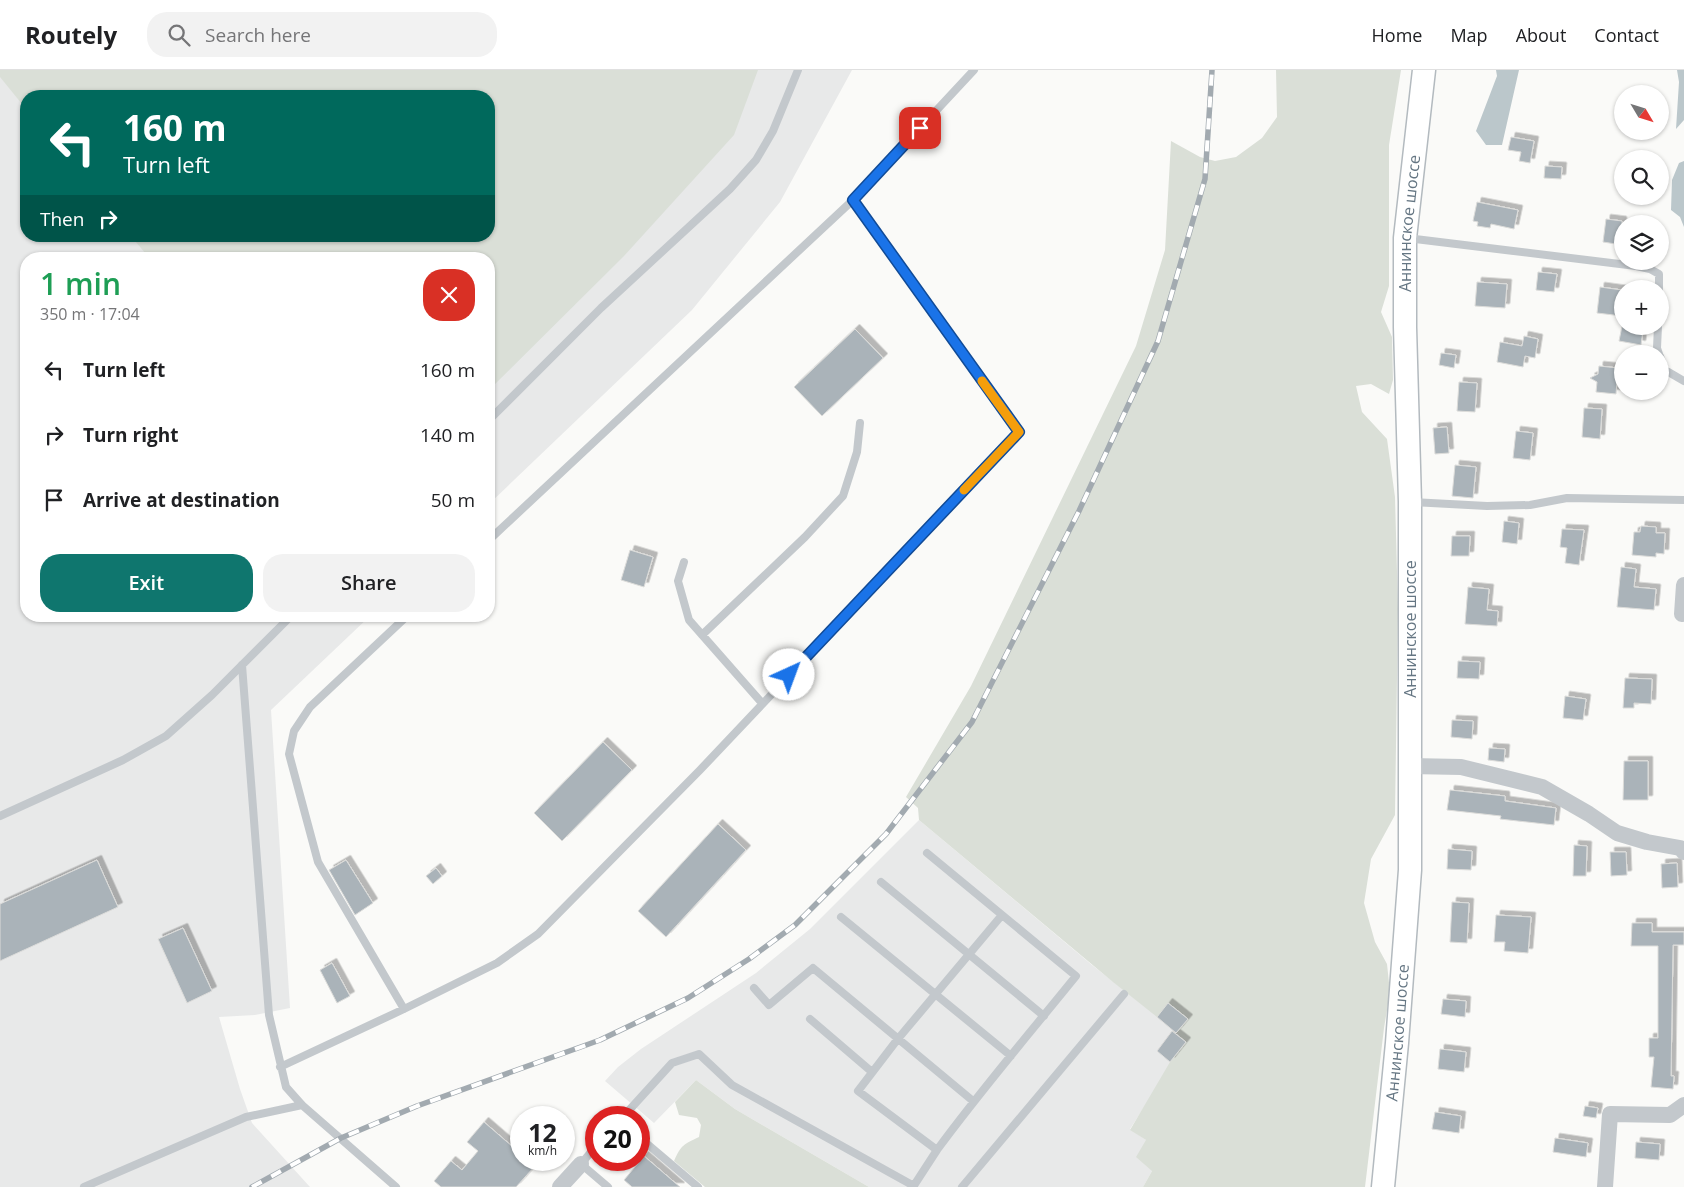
<!DOCTYPE html>
<html lang="en">
<head>
<meta charset="utf-8">
<style>
	body { margin:0; font-family:"Open Sans",sans-serif; background:#f2f2f2; color:#202124; height:100vh; display:flex; flex-direction:column; font-size:19px; white-space:nowrap }
	* { box-sizing:border-box; margin:0 }
	p { font-size:16px; color:#757577 }
	.icon { flex:none; width:28px; height:28px; fill:none; stroke:currentColor; stroke-width:2; stroke-linecap:round; stroke-linejoin:round }
	.map { position:relative; flex:1; overflow:hidden }
	.panel { position:absolute; left:20px; top:182px; width:475px; height:370px; display:flex; flex-direction:column; background:#fff; border-radius:20px; box-shadow:0 1px 4px #0004 }
	.panel>* { flex:none }
	.hud { position:absolute; left:20px; top:20px; width:475px; height:152px; border-radius:20px; box-shadow:0 1px 4px #0004; background:#00695c; color:#fff; overflow:hidden }
	.needle { width:32px; rotate:128deg }
	.tools { position:absolute; left:1614px; top:15px; display:grid; gap:10px }
	.tools a { display:grid; place-items:center; width:55px; height:55px; border-radius:50%; background:#fff; box-shadow:0 1px 4px #0004; font-size:25px }
	.speed { position:absolute; left:510px; top:1036px; display:flex; gap:10px; font-size:25px; font-weight:700; text-align:center }
	.speed>* { display:grid; place-content:center; width:65px; height:65px; border-radius:50%; background:#fff; box-shadow:0 1px 4px #0004; line-height:1 }
	.speed small { font-size:12px; font-weight:400 }
	.speed .limit { border:8px solid #d22; background:#fff; color:#111 }
	.pin { position:absolute; display:grid; place-items:center; width:42px; height:42px; color:#fff; margin:-21px; border-radius:10px; box-shadow:0 2px 8px #0006 }
	.me { position:absolute; width:55px; margin:-28px; rotate:43deg; stroke-linejoin:round; filter:drop-shadow(0 0 4px #0008) }
	.turn { display:flex; align-items:center; gap:18px; height:105px; padding:0 20px; font-size:22px }
	.turn .icon { width:65px; height:65px; stroke-width:2.5 }
	.turn b { display:block; font-size:35px; line-height:42px }
	.then { display:flex; align-items:center; height:48px; padding:0 20px; background:#0003; gap:10px; font-size:19px }
	.round { display:grid; place-items:center; flex:none; width:52px; height:52px; border-radius:20px; background:#f2f2f2 }
	.head { display:flex; align-items:center; justify-content:space-between; height:85px; padding:0 20px }
	h1 { font-size:30px; font-weight:600; line-height:38px; color:#1e9e55 }
	.cta { display:flex; gap:10px; margin-top:auto; padding:10px 20px }
	.cta a { flex:1; height:58px; border-radius:20px; background:#0f766e; color:#fff; font-size:20px; font-weight:600; line-height:58px; text-align:center }
	.cta a+a { background:#f2f2f2; color:#202124 }
	ul { padding:0; list-style:none }
	li { display:flex; align-items:center; gap:15px; height:65px; padding:0 20px }
	li div { flex:1 }
	li b { display:block; font-size:19px }
	li em { font-style:normal }
	header { display:flex; align-items:center; gap:30px; box-sizing:border-box; height:70px; padding:0 25px; background:#fff; border-bottom:1px solid #e0e0e0 }
	header strong { font-size:24px }
	nav { display:flex; gap:28px; margin-inline-start:auto; font-size:18px }
	.search { width:350px; height:45px; background:#f2f2f2; display:flex; align-items:center; gap:12px; box-sizing:border-box; padding:0 18px; border-radius:20px; color:#757577; font-size:19px }
	.map>svg:first-child { display:block }
	.built { fill:#e8e9e9; fill-rule:evenodd }
	.green { fill:#dadfd7 }
	.water { fill:#bbc7cb }
	.building { fill:#aab3b9; stroke:#dcdcda; filter:url(#shadow) }
	.lines { fill:none; stroke-linecap:round; stroke-linejoin:round }
	.secondary-casing { stroke:#b3babf; stroke-width:25 }
	.lane { stroke:#c3c8cc; stroke-width:8 }
	.street { stroke:#c3c8cc; stroke-width:16 }
	.secondary { stroke:#fff; stroke-width:22 }
	.rail-casing { stroke:#a2aab0; stroke-width:5.5 }
	.rail { stroke:#fff; stroke-width:4; stroke-dasharray:11; stroke-linecap:butt }
	.route-casing { stroke:#114b97; stroke-width:12 }
	.route { stroke:#1a73e8; stroke-width:9 }
	.slow { stroke:#f59e0b; stroke-width:9 }
	.labels { text-anchor:middle; stroke-width:5; stroke-linejoin:round; paint-order:stroke }
	.street-label { font-size:16px; fill:#657683; stroke:#fff }
</style>
</head>
<body>
<header>
<strong>Routely</strong>
<div class="search"><svg class="icon" aria-label="search" viewBox="0 0 24 24"><circle cx="10" cy="10" r="6"/><path d="M15 15l6 6"/></svg>Search here</div>
<nav><a>Home</a><a>Map</a><a>About</a><a>Contact</a></nav>
</header>
<div class="map">
<svg width="1684" height="1117" viewBox="0 0 1684 1117">
	<defs>
		<filter id="shadow"><feDropShadow dx="4.5" dy="-4.5" stdDeviation="0" flood-color="#0004"/></filter>
	</defs>
	<rect width="100%" height="100%" fill="#fafaf8"/>
	<!-- built -->
	<path class="built" d="M0,0H852L780,132L692,240L489,434V189H26V546H370L271,640L290,938L255,945L219,947L240,1019L252,1053L310,1117H0ZM26,26H489V166H26Z
		M919,750L1092,895L1157,946L1168,933L1188,949L1186,972L1130,1059L1146,1070L1152,1101L1143,1117H869L735,1039L696,1010L654,1053L605,1011L618,997L641,979L756,903L810,859Z"/>
	<!-- green -->
	<path class="green" d="M0,0H758L734,65L624,186L489,320V189H150L131,166H489V26H26V39L0,7Z
		M1276,0H1401L1389,75V216L1381,242L1392,267L1393,310L1389,324L1371,314L1356,316L1362,342L1387,369L1395,427L1398,539L1395,745L1371,789L1364,833L1375,872L1387,894L1390,922L1384,958L1365,1117H1143L1152,1101L1136,1087L1146,1070L1130,1060L1170,992L1185,972L1176,963L1187,948L1168,933L1157,947L1113,912L919,750L918,738L906,727L971,616L1136,276L1165,180L1171,71L1200,87L1215,91L1236,87L1262,68L1277,47Z
		M696,1010L735,1039L869,1117H705L674,1091C681,1075 684,1074 699,1067L701,1055L697,1048L679,1045L675,1032Z"/>
	<!-- water -->
	<path class="water" d="M1496,0H1519L1502,75H1486L1476,61L1497,6Z
		M1677,0H1684V50L1676,59L1679,12Z
		M1684,91V157L1680,147L1671,140L1672,110L1679,93Z"/>
	<!-- building -->
	<path class="building" d="M1511,67L1534,71L1530,93L1519,91L1521,82L1508,80Z
		M1545,96L1562,97L1561,109L1544,108Z
		M1477,132L1518,140L1514,159L1491,154L1490,158L1477,156L1478,152L1473,151Z
		M1606,149L1622,151V175L1603,172Z
		M1538,202L1557,204L1554,222L1536,220Z
		M1477,212L1507,214L1505,238L1475,236Z
		M1600,217L1622,220V246L1597,243Z
		M1622,256L1643,260L1641,275L1619,271Z
		M855,259L883,288L822,346L794,317Z
		M1524,266L1538,269L1535,288L1525,286L1523,297L1497,292L1500,272L1522,276Z
		M1441,283L1456,285L1454,298L1439,295Z
		M1599,296L1618,298L1616,324L1596,322L1597,312L1590,308L1598,304Z
		M1459,312L1477,313L1475,342L1457,341Z
		M1584,338L1602,339L1600,369L1582,367Z
		M1447,357L1449,383L1435,384L1433,358Z
		M1516,361L1533,363L1530,390L1513,388Z
		M1455,395L1476,397L1473,428L1452,426Z
		M1504,451L1519,453L1517,474L1502,472Z
		M1641,456L1656,457V463H1665L1664,484L1656,483V487L1632,485L1634,462H1640Z
		M1562,459L1584,460L1579,495L1565,493L1567,478L1560,477Z
		M1452,466H1470L1469,486H1451Z
		M630,480L653,487L644,517L621,510Z
		M1621,497L1636,499L1634,517L1656,519L1654,540L1617,537Z
		M1468,517L1489,519L1487,540L1498,541L1497,556L1465,554Z
		M1458,591L1480,592L1479,609L1457,608Z
		M1625,608L1652,609L1651,634L1634,633V638H1623Z
		M1565,626L1586,629L1583,650L1563,648Z
		M1452,650L1473,651L1472,669L1451,667Z
		M603,672L632,700L562,771L534,743Z
		M1489,678L1505,679L1504,692L1488,690Z
		M1624,691H1648V730H1623Z
		M1450,720L1505,726V731L1556,738L1554,755L1500,749L1501,746L1447,740Z
		M718,754L746,780L666,867L638,841Z
		M1574,775L1587,776L1586,806H1573Z
		M1448,779L1472,781L1471,800L1447,799Z
		M1610,782H1626L1627,805L1611,806Z
		M97,790L118,837L0,891V834Z
		M346,790L373,833L355,845L329,800Z
		M1677,793L1678,817L1662,818L1661,794Z
		M436,798L442,806L433,814L426,806Z
		M1452,832L1469,833L1467,873L1450,872Z
		M1496,845L1531,847L1528,883L1504,881L1505,872H1494Z
		M1632,853H1652V862H1684V875H1673L1671,1006H1674L1673,1019L1651,1017L1654,987H1649V968H1658V876H1631Z
		M183,858L212,921L187,933L158,869Z
		M332,893L350,926L337,933L320,900Z
		M1443,929L1466,931L1465,947L1441,944Z
		M1168,933L1188,949L1176,963L1157,947Z
		M1172,961L1186,972L1170,992L1157,981Z
		M1440,979L1466,982L1464,1002L1438,999Z
		M1585,1036L1598,1038L1596,1048L1583,1046Z
		M1435,1042L1461,1046L1459,1063L1432,1059Z
		M484,1052L521,1084V1090H528L535,1096L516,1117H441L434,1111L451,1091L462,1100L478,1081L467,1072Z
		M1555,1068L1588,1073L1586,1087L1553,1082Z
		M1636,1072L1660,1074L1659,1090L1635,1088Z
		M644,1086L680,1117H632L624,1110Z"/>
	<g class="lines">
		<!-- secondary casing -->
		<g class="secondary-casing">
			<g id="secondary">
				<path id="s1" d="M1383,1117L1397,973L1410,800V432L1405,257V168L1424,0"/>
			</g>
		</g>
		<!-- lane -->
		<path class="lane" d="M1407,168L1636,196L1650,199L1659,204V219
			M1658,256L1657,278L1659,284
			M1660,286L1665,300L1684,311
			M489,350L601,238L730,119L756,90L773,61L798,0
			M1412,432L1487,436L1530,435L1567,428L1684,430
			M489,470L853,130
			M684,492L678,511L689,550L762,633
			M702,565L805,467L843,426L857,382L860,353
			M242,595L269,945L286,1017L302,1035L396,1117
			M0,746L123,690L166,666L212,625L291,546
			M927,783L1076,906C1029,964 981,1020 937,1080
			M881,812L1044,946
			M841,847L1011,986
			M754,918L769,935L813,898L973,1031
			M404,939L318,792L289,684L294,661L310,637L407,546
			M810,949L872,1002
			M280,997L404,939L497,893L538,864L700,700L1019,363L853,130L974,0
			M622,1048L672,993L699,984L732,1015L914,1116
			M639,1067L698,1117
			M596,1076L581,1094L608,1117
			M84,1117L246,1047L302,1035
			M913,1117L937,1080L858,1021L897,970L1002,845
			M962,1117L1124,924"/>
		<!-- street -->
		<path class="street" d="M1682,544L1684,515
			M1410,696L1461,697L1542,717L1589,744L1617,763L1647,772L1680,778L1684,782
			M560,1117L581,1094
			M1605,1117L1610,1044L1670,1045L1684,1035"/>
		<!-- secondary -->
		<use href="#secondary" class="secondary"/>
		<!-- rail casing -->
		<g class="rail-casing">
			<path id="rail" d="M252,1117L341,1068L417,1036L600,970L688,928L749,889L795,855L886,764L972,652L1079,441L1158,271L1205,109L1212,0"/>
		</g>
		<!-- rail -->
		<use href="#rail" class="rail"/>
	</g>
	<g class="lines">
		<!-- route casing -->
		<g class="route-casing">
			<path id="route" d="M789,605L1019,362L853,130L920,58"/>
		</g>
		<!-- route -->
		<use href="#route" class="route"/>
		<!-- slow -->
		<path class="slow" d="M964,420L1019,362L982,311"/>
	</g>
	<g class="labels">
		<!-- street labels -->
		<g class="street-label">
			<text dy="6" stroke="none"><textPath href="#s1" startOffset="965">Аннинское шоссе</textPath></text>
			<text transform="translate(1410 559) rotate(-90)" y="6">Аннинское шоссе</text>
			<text dy="6" stroke="none"><textPath href="#s1" startOffset="155">Аннинское шоссе</textPath></text>
		</g>
	</g>
</svg>
<div class="tools">
<a><svg class="needle" viewBox="-14 -14 28 28"><path d="M0-13l5 13h-10z" fill="#e53935"/><path d="M0 13l5-13h-10z" fill="#757577"/></svg></a>
<a><svg class="icon" aria-label="search" viewBox="0 0 24 24"><circle cx="10" cy="10" r="6"/><path d="M15 15l6 6"/></svg></a>
<a><svg class="icon" aria-label="layers" viewBox="0 0 24 24"><path d="M12 4l9 5-9 5-9-5zM3 14l9 5 9-5"/></svg></a>
<a>+</a>
<a>−</a>
</div>
<div class="speed"><div>12<small>km/h</small></div><div class="limit">20</div></div>
<div class="pin" style="left:920px;top:58px;background:#d93025"><svg class="icon" aria-label="arrive" viewBox="0 0 24 24"><path d="M6 21V4h12l-3 4 3 4H6"/></svg></div>
<svg class="me" style="left:789px;top:605px" viewBox="-20 -20 40 40"><circle r="19" fill="#fff"/><path d="M0-13L10 11 0 6-10 11z" fill="#1a73e8"/></svg>
<div class="hud">
<div class="turn"><svg class="icon" aria-label="left" viewBox="0 0 24 24"><path d="M17 20v-9H6M10 6l-5 5 5 5"/></svg><div><b>160 m</b>Turn left</div></div>
<div class="then">Then<svg class="icon" aria-label="right" viewBox="0 0 24 24"><path d="M7 20v-9h11M14 6l5 5-5 5"/></svg></div>
</div>
<section class="panel">
<div class="head"><div><h1>1 min</h1><p>350 m · 17:04</p></div><a class="round" style="background:#d93025;color:#fff"><svg class="icon" aria-label="close" viewBox="0 0 24 24"><path d="M6 6l12 12M18 6L6 18"/></svg></a></div>
<ul>
<li><svg class="icon" aria-label="left" viewBox="0 0 24 24"><path d="M17 20v-9H6M10 6l-5 5 5 5"/></svg><div><b>Turn left</b></div><em>160 m</em></li>
<li><svg class="icon" aria-label="right" viewBox="0 0 24 24"><path d="M7 20v-9h11M14 6l5 5-5 5"/></svg><div><b>Turn right</b></div><em>140 m</em></li>
<li><svg class="icon" aria-label="arrive" viewBox="0 0 24 24"><path d="M6 21V4h12l-3 4 3 4H6"/></svg><div><b>Arrive at destination</b></div><em>50 m</em></li>
</ul>
<div class="cta"><a>Exit</a><a>Share</a></div>
</section>
</div>
</body>
</html>
